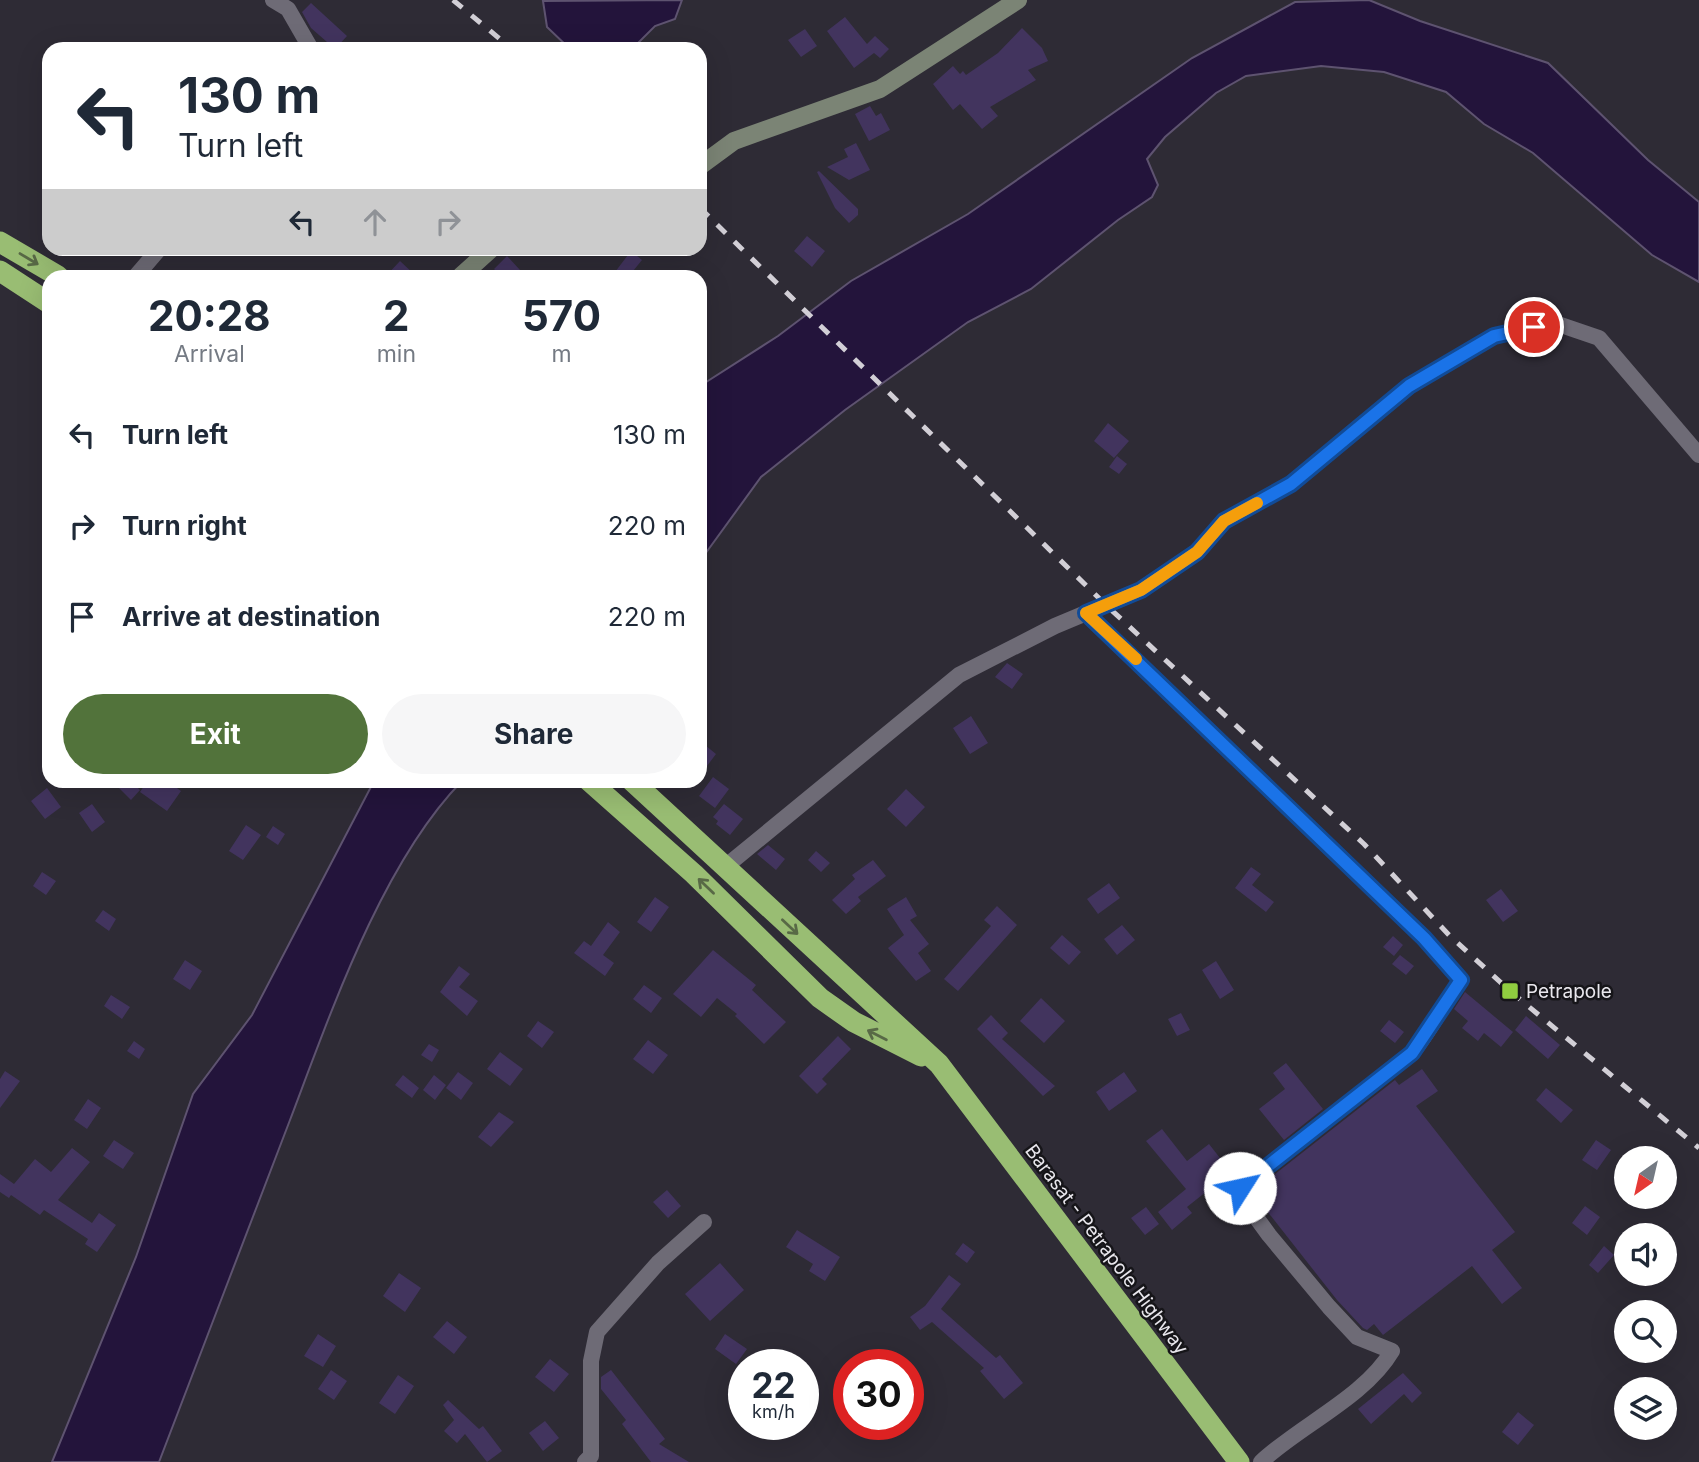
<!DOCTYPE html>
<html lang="en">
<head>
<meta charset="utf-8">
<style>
	body { margin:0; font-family:Inter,sans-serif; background:#f6f6f7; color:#1f2937; height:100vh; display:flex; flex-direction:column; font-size:26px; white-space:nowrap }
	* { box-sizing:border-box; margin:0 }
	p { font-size:23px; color:#747a83 }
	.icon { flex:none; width:38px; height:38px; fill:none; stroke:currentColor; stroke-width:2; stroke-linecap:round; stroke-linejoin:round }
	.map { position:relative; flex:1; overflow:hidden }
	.sheet { position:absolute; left:42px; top:270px; width:665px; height:518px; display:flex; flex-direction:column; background:#fff; border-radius:21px; box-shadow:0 7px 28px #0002 }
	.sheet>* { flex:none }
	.top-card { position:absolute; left:42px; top:42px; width:665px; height:214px; border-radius:21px; box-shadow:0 7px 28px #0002; background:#fff; color:#1f2937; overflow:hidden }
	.needle { width:46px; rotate:214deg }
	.buttons { position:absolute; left:1614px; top:1146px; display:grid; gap:14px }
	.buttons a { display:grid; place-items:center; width:63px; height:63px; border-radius:50%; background:#fff; box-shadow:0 7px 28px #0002; font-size:35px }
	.speed { position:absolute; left:728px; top:1349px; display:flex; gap:14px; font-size:35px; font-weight:700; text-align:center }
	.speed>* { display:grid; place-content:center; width:91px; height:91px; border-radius:50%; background:#fff; box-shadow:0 7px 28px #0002; line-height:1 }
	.speed small { font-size:18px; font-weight:400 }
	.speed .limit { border:10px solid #d22; background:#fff; color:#111 }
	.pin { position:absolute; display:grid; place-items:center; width:60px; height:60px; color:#fff; margin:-30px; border:4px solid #fff; border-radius:50%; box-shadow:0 2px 7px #0007 }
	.me { position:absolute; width:77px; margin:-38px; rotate:55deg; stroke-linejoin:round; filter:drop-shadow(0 0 5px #0008) }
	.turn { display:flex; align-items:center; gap:24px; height:147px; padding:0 21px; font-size:32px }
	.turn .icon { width:91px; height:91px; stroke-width:2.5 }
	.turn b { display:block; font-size:49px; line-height:60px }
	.lanes { display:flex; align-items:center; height:66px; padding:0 21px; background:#0003; justify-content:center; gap:35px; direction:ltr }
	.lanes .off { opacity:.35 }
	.eta { display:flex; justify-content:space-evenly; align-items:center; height:119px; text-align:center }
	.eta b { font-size:42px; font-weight:700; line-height:49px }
	.button { display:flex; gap:14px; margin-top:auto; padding:14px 21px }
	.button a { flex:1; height:80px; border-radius:42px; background:#52733b; color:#fff; font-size:28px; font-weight:700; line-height:80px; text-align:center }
	.button a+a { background:#f6f6f7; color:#1f2937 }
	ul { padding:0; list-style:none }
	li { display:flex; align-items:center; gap:21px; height:91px; padding:0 21px }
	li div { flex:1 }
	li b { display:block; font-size:26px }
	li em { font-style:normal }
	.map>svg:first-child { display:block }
	.water { fill:#23143b; stroke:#5e5370; stroke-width:2 }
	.building { fill:#42345e }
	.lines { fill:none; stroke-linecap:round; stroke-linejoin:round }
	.street { stroke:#6e6b76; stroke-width:16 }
	.secondary { stroke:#7b8475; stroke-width:18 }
	.highway { stroke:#99bd73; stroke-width:21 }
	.rail { stroke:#d2cfd6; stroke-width:5; stroke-dasharray:12 12; stroke-linecap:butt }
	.oneway { stroke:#586946 }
	.route-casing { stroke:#114b97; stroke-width:18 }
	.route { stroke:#1a73e8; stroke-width:12 }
	.slow { stroke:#f59e0b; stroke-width:12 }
	.poi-dot { fill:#90cd40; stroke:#161519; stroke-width:2.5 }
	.labels { text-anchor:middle; stroke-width:5; stroke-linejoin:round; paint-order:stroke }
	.poi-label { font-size:19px; fill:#e9e7ed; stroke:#161519; text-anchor:start }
	.street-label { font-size:19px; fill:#e9e7ed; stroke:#161519 }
</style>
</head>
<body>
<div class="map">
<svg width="1699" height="1462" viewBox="0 0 1699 1462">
	<rect width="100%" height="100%" fill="#2e2b35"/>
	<!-- water -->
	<path class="water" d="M682,0L675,19L655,26L632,49H570L547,27L543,1Z
		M1369,0L1420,21L1548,63L1648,160L1699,202V282L1652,255L1533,153L1484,124L1446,92L1384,72L1321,66L1246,76L1216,93L1165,137L1147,159L1158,185L1152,197L1118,220L1031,289L968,322L845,410L761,477L700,561V386L778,336L851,281L968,214L1192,58L1295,2Z
		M374,781H462C382,863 331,1012 290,1120C246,1234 203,1348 159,1462H52L136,1257L193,1094L252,1015Z"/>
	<!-- building -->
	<path class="building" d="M311,3L347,36L335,49L311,28L302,12Z
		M845,17L867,44L875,36L889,49L880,58L874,53L854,68L827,31Z
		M1022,28L1042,48L1048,61L1028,70L1036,80L990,107L998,116L982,129L960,104L953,110L933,84L953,66L960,74L963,71L966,75L998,53Z
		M805,29L817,46L801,57L788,40Z
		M870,106L876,116L881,113L890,130L869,141L855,114Z
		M856,143L870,170L849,180L827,167L848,157L844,149Z
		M819,171L858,209V215L849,223L835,208L817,172Z
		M807,236L825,251L812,267L794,251Z
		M631,251L642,260L629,276H612Z
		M507,256L520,270L514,276H501L494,269Z
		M400,261L416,276H386Z
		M1108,423L1129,441L1114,458L1094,441Z
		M1117,456L1127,464L1119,474L1109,467Z
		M1007,663L1023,674L1012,689L995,677Z
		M971,716L988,743L970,754L953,728Z
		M700,741L716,754L707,766L700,760Z
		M713,777L729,789L715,808L699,796Z
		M111,780H130L140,790L131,800Z
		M148,780H166L181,791L167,811L140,792Z
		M47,788L61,807L45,819L31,801Z
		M906,789L925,807L906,827L887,809Z
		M92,804L105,822L92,832L79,813Z
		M724,804L743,819L730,835L716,824L718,821L713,817Z
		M246,825L261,835L243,860L229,851Z
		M273,826L285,834L278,845L266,837Z
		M768,845L785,859L776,870L757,854Z
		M816,851L830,863L821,872L808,860Z
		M873,860L886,876L858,897L861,901L846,914L832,900L855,879L852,875Z
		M1251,867L1261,874L1252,885L1274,902L1266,912L1235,888Z
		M42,872L56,881L46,895L33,886Z
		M1109,883L1120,898L1098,914L1087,899Z
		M1501,889L1518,911L1503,922L1486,900Z
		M655,897L669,907L651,932L637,922Z
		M906,897L917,916L910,920L929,944L918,953L931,971L916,981L888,948L904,935L887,909Z
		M997,906L1017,925L958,991L944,979L991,926L984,920Z
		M103,910L116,919L109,931L95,921Z
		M608,922L620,932L603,955L614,963L605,976L574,953L584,941L591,946Z
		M1122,925L1135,940L1117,955L1104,939Z
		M1062,935L1081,952L1069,965L1050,948Z
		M1393,936L1403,945L1394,956L1383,947Z
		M713,950L756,985L752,990L786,1022L764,1044L735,1016L737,1014L717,998L701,1017L673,994Z
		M1400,955L1414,966L1406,975L1392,964Z
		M185,960L202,971L190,990L173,979Z
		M1216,961L1234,990L1220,999L1202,970Z
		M459,966L470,974L459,987L478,1001L467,1016L440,992Z
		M644,985L662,998L651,1013L633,999Z
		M1465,992L1513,1032L1501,1047L1484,1033L1478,1041L1462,1028L1468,1021L1454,1009Z
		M111,995L130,1007L122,1019L104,1006Z
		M1041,998L1065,1021L1044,1043L1020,1021Z
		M1181,1013L1190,1030L1177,1036L1168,1019Z
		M991,1015L1008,1033L1002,1039L1055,1086L1043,1096L977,1029Z
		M1526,1016L1560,1045L1548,1059L1515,1030Z
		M1389,1020L1404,1032L1395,1043L1380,1031Z
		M538,1021L554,1032L542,1048L527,1036Z
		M838,1036L851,1049L822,1079L827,1084L817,1094L799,1076Z
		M648,1040L668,1055L653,1074L633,1059Z
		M134,1041L145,1049L139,1059L127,1051Z
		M429,1044L439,1050L432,1062L421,1055Z
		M500,1052L523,1069L510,1086L487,1069Z
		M1286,1063L1323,1109L1284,1140L1259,1109L1285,1089L1273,1073Z
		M1422,1069L1438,1091L1416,1106L1515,1232L1492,1250L1522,1288L1502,1304L1472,1266L1383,1335L1374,1324L1367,1330L1363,1328L1337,1300L1252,1192L1395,1080L1399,1085Z
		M5,1071L20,1081L0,1108V1079Z
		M458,1072L473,1083L461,1100L446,1088Z
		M1124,1072L1137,1091L1109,1111L1096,1092Z
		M403,1075L419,1088L412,1098L395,1085Z
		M434,1075L446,1085L435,1100L423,1090Z
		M1546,1088L1573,1110L1561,1123L1536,1100Z
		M88,1099L101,1108L87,1129L74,1120Z
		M499,1112L514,1122L491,1147L478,1137Z
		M1162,1129L1187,1161L1209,1144L1231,1172L1187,1207L1192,1213L1172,1230L1158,1212L1186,1189L1146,1141Z
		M114,1140L134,1153L123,1169L103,1156Z
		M1596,1140L1611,1150L1597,1170L1582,1160Z
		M72,1148L90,1162L58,1200L92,1223L99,1213L116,1225L97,1252L85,1244L88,1239L44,1210L40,1215L11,1195L9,1198L0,1192V1174L14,1184L35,1159L51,1172Z
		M667,1190L681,1206L668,1218L653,1202Z
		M1585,1206L1600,1217L1587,1235L1572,1223Z
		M1146,1207L1159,1224L1145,1235L1131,1218Z
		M797,1230L840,1257L825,1281L809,1271L813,1264L786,1247Z
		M963,1243L975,1252L967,1263L955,1254Z
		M1604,1246L1614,1255L1598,1273L1589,1265Z
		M720,1263L744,1290L710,1321L685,1294Z
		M399,1273L421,1288L405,1312L383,1296Z
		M949,1275L961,1284L941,1309L996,1358L1000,1355L1023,1383L1004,1399L980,1371L984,1368L932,1322L920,1330L910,1317L925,1306Z
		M447,1321L467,1337L454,1354L433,1337Z
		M318,1334L336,1346L323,1367L304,1356Z
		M725,1334L747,1349L736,1364L715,1349Z
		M550,1359L569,1374L554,1392L535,1377Z
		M331,1370L347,1381L334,1400L318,1389Z
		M611,1370L665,1439L659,1444L689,1462H651L622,1424L626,1420L601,1389V1377Z
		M1403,1373L1422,1393L1412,1403L1404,1394L1371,1424L1358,1409Z
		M398,1375L414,1386L395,1414L379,1403Z
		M448,1400L479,1429L483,1426L502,1451L487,1462L465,1434L457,1443L444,1431L454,1420L443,1405Z
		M1518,1412L1534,1425L1518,1445L1502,1432Z
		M545,1421L559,1438L543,1451L529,1433Z"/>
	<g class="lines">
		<!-- street -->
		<path class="street" d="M273,0L288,9L311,49
			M136,276L160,248
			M1086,613L1424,938L1461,980C1443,1004 1431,1030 1412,1053L1240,1188L1245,1202L1269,1235L1329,1307L1357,1337L1392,1351C1365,1397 1299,1426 1261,1462
			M725,867L959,675L1055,626L1141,590L1197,552L1224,521L1291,484L1409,386L1494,336L1555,323L1599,338L1699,455
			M585,1462L591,1456V1361L597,1332L658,1263L704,1222"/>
		<!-- secondary -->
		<path class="secondary" d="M700,166L734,141L880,89L1018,0
			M461,276L492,248"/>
		<!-- highway -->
		<path class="highway" d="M0,242L58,276
			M0,271L49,303
			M588,780L694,874L820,998L854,1022L921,1056
			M631,780L939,1064L1239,1462"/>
		<!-- rail -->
		<path class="rail" d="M453,0L512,49
			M700,208L1106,605L1364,844L1449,935L1510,991L1699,1148"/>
	</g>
	<!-- one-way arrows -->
	<defs><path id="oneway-shaft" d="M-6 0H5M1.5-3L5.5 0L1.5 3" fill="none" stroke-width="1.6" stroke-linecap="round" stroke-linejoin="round" transform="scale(1.75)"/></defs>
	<g class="oneway">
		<use href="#oneway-shaft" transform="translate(29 259) rotate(31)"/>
		<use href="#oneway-shaft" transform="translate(706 886) rotate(-136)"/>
		<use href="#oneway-shaft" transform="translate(790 927) rotate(43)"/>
		<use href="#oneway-shaft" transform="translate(877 1035) rotate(-153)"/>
	</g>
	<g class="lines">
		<!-- route casing -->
		<g class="route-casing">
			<path id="route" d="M1240,1188L1412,1053L1461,980L1424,938L1086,613L1141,590L1197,552L1224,521L1291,484L1409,386L1494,336L1534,327"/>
		</g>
		<!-- route -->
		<use href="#route" class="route"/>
		<!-- slow -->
		<path class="slow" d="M1136,659L1086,613L1141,590L1197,552L1224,521L1257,503"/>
	</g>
	<!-- markers -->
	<rect class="poi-dot" x="1501" y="982" width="18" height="18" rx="3.5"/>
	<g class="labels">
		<!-- poi labels -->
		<g class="poi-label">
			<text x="1526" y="998">Petrapole</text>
		</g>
		<!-- street labels -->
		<g class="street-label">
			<text transform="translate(1107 1249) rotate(53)" y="7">Barasat - Petrapole Highway</text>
		</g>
	</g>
</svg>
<div class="buttons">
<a><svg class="needle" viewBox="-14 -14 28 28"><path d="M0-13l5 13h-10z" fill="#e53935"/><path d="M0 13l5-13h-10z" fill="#747a83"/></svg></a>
<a><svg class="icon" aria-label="sound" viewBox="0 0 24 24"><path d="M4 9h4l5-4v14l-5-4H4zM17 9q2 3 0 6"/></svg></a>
<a><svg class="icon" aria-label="search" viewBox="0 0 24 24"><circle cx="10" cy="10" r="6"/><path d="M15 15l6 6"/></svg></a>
<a><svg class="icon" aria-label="layers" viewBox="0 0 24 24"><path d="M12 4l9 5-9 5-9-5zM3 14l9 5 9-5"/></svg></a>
</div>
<div class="speed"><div>22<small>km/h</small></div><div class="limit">30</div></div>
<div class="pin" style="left:1534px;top:327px;background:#d93025"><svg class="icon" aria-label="arrive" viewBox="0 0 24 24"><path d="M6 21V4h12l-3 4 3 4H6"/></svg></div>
<svg class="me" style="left:1240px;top:1188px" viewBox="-20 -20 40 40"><circle r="19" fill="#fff"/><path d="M0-13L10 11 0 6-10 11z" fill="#1a73e8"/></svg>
<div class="top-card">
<div class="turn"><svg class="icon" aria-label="left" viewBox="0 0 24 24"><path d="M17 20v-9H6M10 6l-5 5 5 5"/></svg><div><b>130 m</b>Turn left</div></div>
<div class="lanes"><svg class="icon" aria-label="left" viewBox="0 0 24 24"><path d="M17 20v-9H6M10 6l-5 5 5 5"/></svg><svg class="icon off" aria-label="ahead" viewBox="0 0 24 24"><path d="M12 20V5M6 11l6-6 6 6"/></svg><svg class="icon off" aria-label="right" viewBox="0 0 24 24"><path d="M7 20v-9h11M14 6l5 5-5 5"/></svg></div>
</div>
<section class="sheet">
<div class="eta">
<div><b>20:28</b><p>Arrival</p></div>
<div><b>2</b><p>min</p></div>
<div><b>570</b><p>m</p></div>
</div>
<ul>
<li><svg class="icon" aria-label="left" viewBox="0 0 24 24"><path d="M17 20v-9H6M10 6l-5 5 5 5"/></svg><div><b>Turn left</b></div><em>130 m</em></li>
<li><svg class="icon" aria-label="right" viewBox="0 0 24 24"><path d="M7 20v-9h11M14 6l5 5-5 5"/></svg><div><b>Turn right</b></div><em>220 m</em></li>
<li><svg class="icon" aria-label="arrive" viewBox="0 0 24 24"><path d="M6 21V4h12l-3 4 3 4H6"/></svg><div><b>Arrive at destination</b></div><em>220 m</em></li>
</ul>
<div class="button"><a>Exit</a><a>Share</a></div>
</section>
</div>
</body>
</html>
